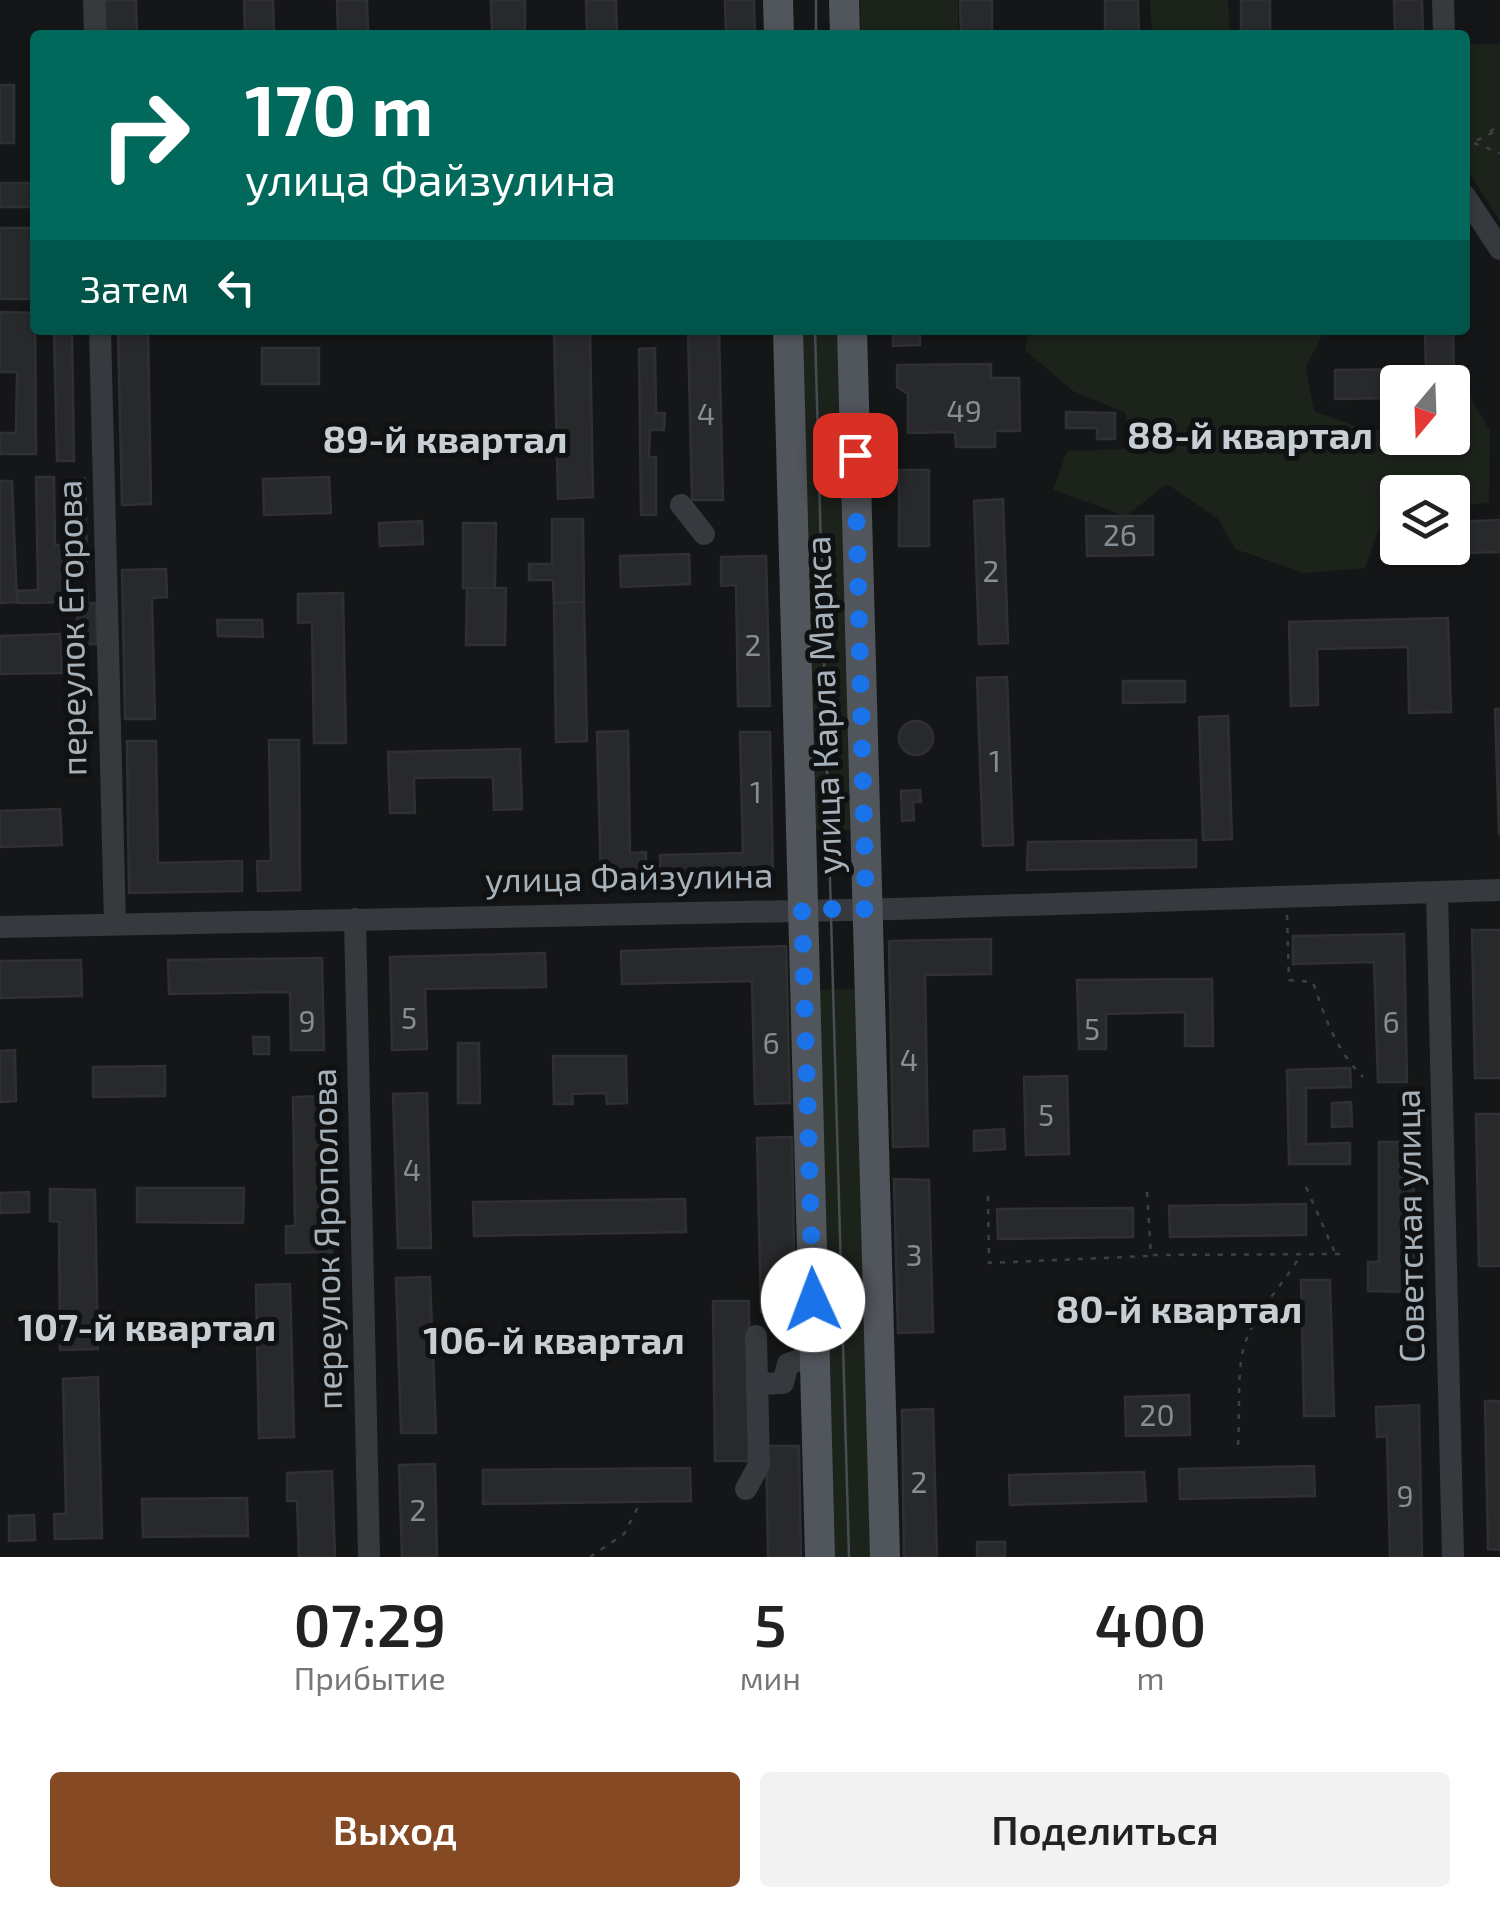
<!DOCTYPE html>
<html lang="ru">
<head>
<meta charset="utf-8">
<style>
	body { margin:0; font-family:"Exo 2",sans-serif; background:#f2f2f2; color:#222; height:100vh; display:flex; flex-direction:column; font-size:38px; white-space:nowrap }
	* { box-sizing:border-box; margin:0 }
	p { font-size:32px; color:#767676 }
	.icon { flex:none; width:55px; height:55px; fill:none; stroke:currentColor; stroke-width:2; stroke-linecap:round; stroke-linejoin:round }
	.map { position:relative; height:1557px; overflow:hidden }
	.side { display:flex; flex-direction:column; background:#fff; flex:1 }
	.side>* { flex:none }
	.hud { position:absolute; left:30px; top:30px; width:1440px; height:305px; border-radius:10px; box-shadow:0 2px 8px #0004; background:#00695c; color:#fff; overflow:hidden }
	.needle { width:65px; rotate:199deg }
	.controls { position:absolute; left:1380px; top:365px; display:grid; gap:20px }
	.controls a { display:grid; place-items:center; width:90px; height:90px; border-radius:10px; background:#fff; box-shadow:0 2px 8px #0004; font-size:50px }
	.pin { position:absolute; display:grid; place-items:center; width:85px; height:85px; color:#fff; margin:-42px; border-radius:20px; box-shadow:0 5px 15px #0006 }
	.me { position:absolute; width:110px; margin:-55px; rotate:358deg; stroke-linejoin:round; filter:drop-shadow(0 0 8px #0008) }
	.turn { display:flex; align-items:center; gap:35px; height:210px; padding:0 50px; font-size:45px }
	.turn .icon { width:130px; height:130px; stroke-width:2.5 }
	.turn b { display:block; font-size:70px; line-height:85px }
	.then { display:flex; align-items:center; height:95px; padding:0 50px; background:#0003; gap:20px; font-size:38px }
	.eta { display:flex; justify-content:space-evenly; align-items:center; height:170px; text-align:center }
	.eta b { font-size:60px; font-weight:600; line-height:70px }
	.cta { display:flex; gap:20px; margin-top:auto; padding:20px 50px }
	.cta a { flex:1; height:115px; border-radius:10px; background:#854a23; color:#fff; font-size:40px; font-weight:600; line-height:115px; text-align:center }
	.cta a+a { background:#f2f2f2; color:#222 }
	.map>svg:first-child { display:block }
	.green { fill:#1c231b }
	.building { fill:#28292b; stroke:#2f3034; stroke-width:2.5 }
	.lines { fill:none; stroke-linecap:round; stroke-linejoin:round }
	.path { stroke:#3c4044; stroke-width:2.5; stroke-dasharray:5 8; stroke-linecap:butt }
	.minor { stroke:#36393d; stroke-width:22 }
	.major { stroke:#51565c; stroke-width:30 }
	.tram { stroke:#484d52; stroke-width:2.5 }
	.route { stroke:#1a73e8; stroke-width:18; stroke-dasharray:0 32.4 }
	.labels { text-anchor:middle; stroke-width:10; stroke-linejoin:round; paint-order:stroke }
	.number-label { font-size:30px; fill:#868e95 }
	.street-label { font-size:35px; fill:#a6b1b9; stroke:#101112 }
	.neighbourhood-label { font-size:38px; font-weight:bold; fill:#c7ced4; stroke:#101112 }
</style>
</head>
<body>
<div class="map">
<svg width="1500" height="1557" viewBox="0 0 1500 1557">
	<rect width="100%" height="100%" fill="#151617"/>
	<!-- green -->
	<path class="green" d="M860,0H958V35H861Z
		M1150,0H1228L1230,35H1152Z
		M1465,44H1500V221L1465,166Z
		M799,330H840L854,830H812Z
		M1029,330H1325L1306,367L1314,411L1366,430H1397L1398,438H1452L1453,406L1470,396L1490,431L1489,503L1453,506L1452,492H1439L1433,487L1395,486L1365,568L1304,573L1235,549L1218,519L1167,484L1126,516L1053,490L1067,451L1127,449L1126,413L1073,391L1025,350Z
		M857,989L871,1557H832L815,990Z"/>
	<!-- building -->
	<path class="building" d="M105,0H136L137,35H106Z
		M244,0H273L274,35H245Z
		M337,0H367L368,35H338Z
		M491,0H525V35H492Z
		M586,0H616L617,35H587Z
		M725,0H754L755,35H726Z
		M960,0H992V35H961Z
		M1105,0H1138L1139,35H1105Z
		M1241,0H1270V35H1241Z
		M1394,0H1422L1423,35H1395Z
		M0,85H14V143H0Z
		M0,183H33V207H0Z
		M0,228H32L33,299H0Z
		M0,312L35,313L36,454H0V433H16L17,372H0Z
		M54,330H72L74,461H57Z
		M118,330H148L151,504L122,505Z
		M554,330H590L593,497L558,499Z
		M688,330H719L723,500H692Z
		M893,330H920V345L893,346Z
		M1425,330H1453L1454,371H1426Z
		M262,348H319V384H262Z
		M655,348L656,413H665L664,430H650L649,457H656V515H641L639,349Z
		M991,364V378H1019L1020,431H995V447H956L955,432L908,433V394L897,387V365Z
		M1415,369V382H1398V398L1335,399V370Z
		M1066,412L1115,413V439H1097V428H1066Z
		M899,470H929V546H899Z
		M36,477H54L55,545H69L68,479L85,478L87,564H70L71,588L87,587L88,602L18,603V591L38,590Z
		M329,477L331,513L264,515L263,479Z
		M0,481H12L17,602L0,603Z
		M1003,499L1008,643L979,644L974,501Z
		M1086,516H1153V555L1087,556Z
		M552,519H583L584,602L554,603L553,580H529V564H552Z
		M1500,520V552L1426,554V548H1452V522Z
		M422,521L423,544L380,546L379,523Z
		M463,523H496L495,588H463Z
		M689,554L690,584L621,587L620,556Z
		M766,556L770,706H738L736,585L721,586V557Z
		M166,569L167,597L152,598L155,719H125L122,570Z
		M467,588H506L505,645H466Z
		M343,593L346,743H314L312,622L298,623V594Z
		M584,602L587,741L556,742L554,603Z
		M77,603H96L97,644L78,645Z
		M1448,618L1451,712L1409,713L1408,647L1317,649L1318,705L1291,706L1289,622Z
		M217,620H262L263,637L218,636Z
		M60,634L62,673L0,674V636Z
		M1007,677L1013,845L983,846L977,678Z
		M1123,681H1185V702L1123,703Z
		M1495,709H1500V834H1499Z
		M1228,716L1232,839L1203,840L1199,717Z
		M899 738a17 17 0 1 1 34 0a17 17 0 1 1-34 0Z
		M628,731L630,853L646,852V882L601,884L597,732Z
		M740,732H770L773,881L661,884L660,855L743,853Z
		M269,740H299L300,890L258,891L257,861H271Z
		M127,741H156L158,863L242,861V891L129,893Z
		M520,749L522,809L494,810L493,777L414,778L415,813H390L388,752Z
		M920,790L921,802H913L914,820L902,821L901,791Z
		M60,809L62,845L0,847V811Z
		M1196,840V867L1027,870L1028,842Z
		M1472,930H1500V1078H1475Z
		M1404,934L1407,1082H1378L1374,962L1293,964V936Z
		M991,939V974L925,975L928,1146L893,1147L889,941Z
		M786,946L790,1103L755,1104L752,981L622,984L621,951Z
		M545,953L546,987L425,989L427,1049L392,1050L390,957Z
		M322,958L324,1050H291L290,992L169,994L168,960Z
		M81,960L82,996L0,998V961Z
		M1212,979L1213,1046H1185V1012L1106,1014V1049H1079L1077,980Z
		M253,1037H269V1054H254Z
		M458,1043H479L480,1103H458Z
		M15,1050L16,1101L0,1102V1051Z
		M553,1056H626L627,1103L607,1104L606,1093L572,1094L573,1104H554Z
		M165,1066V1096L93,1097V1067Z
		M1350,1068L1351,1087L1306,1088V1144L1350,1143V1164H1289L1287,1070Z
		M1067,1076L1069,1154L1026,1155L1024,1077Z
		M427,1093L431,1248H398L393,1094Z
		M330,1096L332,1252L286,1253V1226H295L293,1097Z
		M1351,1102L1352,1126L1332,1127V1103Z
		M1476,1114H1500V1266H1479Z
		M1004,1129L1005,1149L974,1151V1131Z
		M792,1137L795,1312H761L757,1138Z
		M1379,1142H1414L1413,1292L1368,1291V1262H1379Z
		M894,1179L929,1180L933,1332L898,1333Z
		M137,1188H244L243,1223L137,1222Z
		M50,1189L95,1190L98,1349L60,1350L59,1222L50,1221Z
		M29,1192V1212L0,1213V1193Z
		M685,1199L686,1232L474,1236L473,1202Z
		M1306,1204V1235L1170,1237L1169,1206Z
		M1133,1208V1237L998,1239L997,1209Z
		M430,1277L436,1433H401L396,1278Z
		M1301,1280H1330L1334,1416H1304Z
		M290,1284L294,1437L259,1438L256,1285Z
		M713,1301H749L750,1461H715Z
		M98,1377L102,1538L55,1539L54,1514H66L63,1379Z
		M1189,1395L1190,1435L1126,1436L1125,1397Z
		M1485,1401H1500V1550L1488,1549Z
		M1419,1405L1422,1557H1390L1387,1436L1377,1437L1376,1407Z
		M933,1409L937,1557H904L902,1410Z
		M766,1446H799L801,1557H768Z
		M435,1464L437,1557H402L399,1465Z
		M1314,1466L1315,1496L1180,1499L1179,1469Z
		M690,1468L691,1501L483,1504V1470Z
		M332,1471L335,1557H299L297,1501H287V1473Z
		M1144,1472L1146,1501L1010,1505L1009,1475Z
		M247,1498L248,1536L143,1537L142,1499Z
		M34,1515L35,1540L9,1541V1516Z
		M977,1542H1005V1557H977Z"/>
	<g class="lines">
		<!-- path -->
		<path class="path" d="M1490,132L1500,123
			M1474,143L1500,153
			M1465,146L1500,129
			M1287,915L1289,980L1313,982C1325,1018 1336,1050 1363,1077
			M1306,1187L1335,1253
			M1147,1192L1151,1255L1340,1254
			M988,1196L989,1263L1149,1256
			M1238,1445C1240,1417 1237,1376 1243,1350C1253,1313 1282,1287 1300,1256
			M590,1557L624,1534L638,1507"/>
		<!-- minor -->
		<path class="minor" d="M94,0L95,35
			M1443,0L1444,35
			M1465,196L1500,249
			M100,330L115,924
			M681,505L704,534
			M1437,893L1453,1557
			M355,919L369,1557
			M0,927L894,909L1500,890
			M757,1384L783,1383L788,1364L803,1359
			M746,1489L759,1465L756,1336"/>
		<!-- major -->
		<path class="major" d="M778,0L779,35
			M844,0L845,35
			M788,330L820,1557
			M852,330L885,1557"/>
		<!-- tram -->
		<path class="tram" d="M816,0V35
			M815,330C829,739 834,1148 849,1557"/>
	</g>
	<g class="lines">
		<!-- route -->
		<path class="route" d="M813,1300L802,909H866L855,455"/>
	</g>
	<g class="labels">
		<!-- number labels -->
		<g class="number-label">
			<text x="964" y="422">49</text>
			<text x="706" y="425">4</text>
			<text x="1120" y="546">26</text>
			<text x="991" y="582">2</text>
			<text x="753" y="656">2</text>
			<text x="995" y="772">1</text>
			<text x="756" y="803">1</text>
			<text x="409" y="1029">5</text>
			<text x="307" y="1032">9</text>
			<text x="1391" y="1033">6</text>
			<text x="1092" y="1040">5</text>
			<text x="771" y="1054">6</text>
			<text x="909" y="1071">4</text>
			<text x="1046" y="1126">5</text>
			<text x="412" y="1181">4</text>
			<text x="914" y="1266">3</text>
			<text x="1157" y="1426">20</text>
			<text x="919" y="1493">2</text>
			<text x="1405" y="1507">9</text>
			<text x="418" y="1521">2</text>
		</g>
		<!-- street labels -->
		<g class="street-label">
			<text transform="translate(72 628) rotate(-91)" y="12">переулок Егорова</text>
			<text transform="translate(824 705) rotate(-92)" y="12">улица Карла Маркса</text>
			<text transform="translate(629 878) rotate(-1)" y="12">улица Файзулина</text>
			<text transform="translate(1410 1226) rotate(-91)" y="12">Советская улица</text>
			<text transform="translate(327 1239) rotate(-91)" y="12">переулок Ярополова</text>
		</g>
		<!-- neighbourhood labels -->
		<g class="neighbourhood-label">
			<text x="1250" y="449">88-й квартал</text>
			<text x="445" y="453">89-й квартал</text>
			<text x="1179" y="1323">80-й квартал</text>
			<text x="147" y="1341">107-й квартал</text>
			<text x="554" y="1354">106-й квартал</text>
		</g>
	</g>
</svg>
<div class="controls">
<a><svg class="needle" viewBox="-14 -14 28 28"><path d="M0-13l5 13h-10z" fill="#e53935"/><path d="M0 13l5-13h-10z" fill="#767676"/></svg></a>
<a><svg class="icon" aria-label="layers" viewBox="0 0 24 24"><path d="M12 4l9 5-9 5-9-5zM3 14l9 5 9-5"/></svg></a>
</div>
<div class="pin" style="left:855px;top:455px;background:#d93025"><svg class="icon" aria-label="arrive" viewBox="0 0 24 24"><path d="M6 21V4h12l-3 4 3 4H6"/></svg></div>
<svg class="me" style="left:813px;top:1300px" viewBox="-20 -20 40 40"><circle r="19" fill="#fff"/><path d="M0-13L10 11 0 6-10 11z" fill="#1a73e8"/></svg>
<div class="hud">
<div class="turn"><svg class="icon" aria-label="right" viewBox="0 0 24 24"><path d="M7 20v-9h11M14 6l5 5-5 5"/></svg><div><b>170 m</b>улица Файзулина</div></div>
<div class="then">Затем<svg class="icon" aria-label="left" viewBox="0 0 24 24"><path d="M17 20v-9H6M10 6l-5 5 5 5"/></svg></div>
</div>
</div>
<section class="side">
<div class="eta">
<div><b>07:29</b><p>Прибытие</p></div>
<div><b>5</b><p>мин</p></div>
<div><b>400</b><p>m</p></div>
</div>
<div class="cta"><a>Выход</a><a>Поделиться</a></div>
</section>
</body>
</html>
